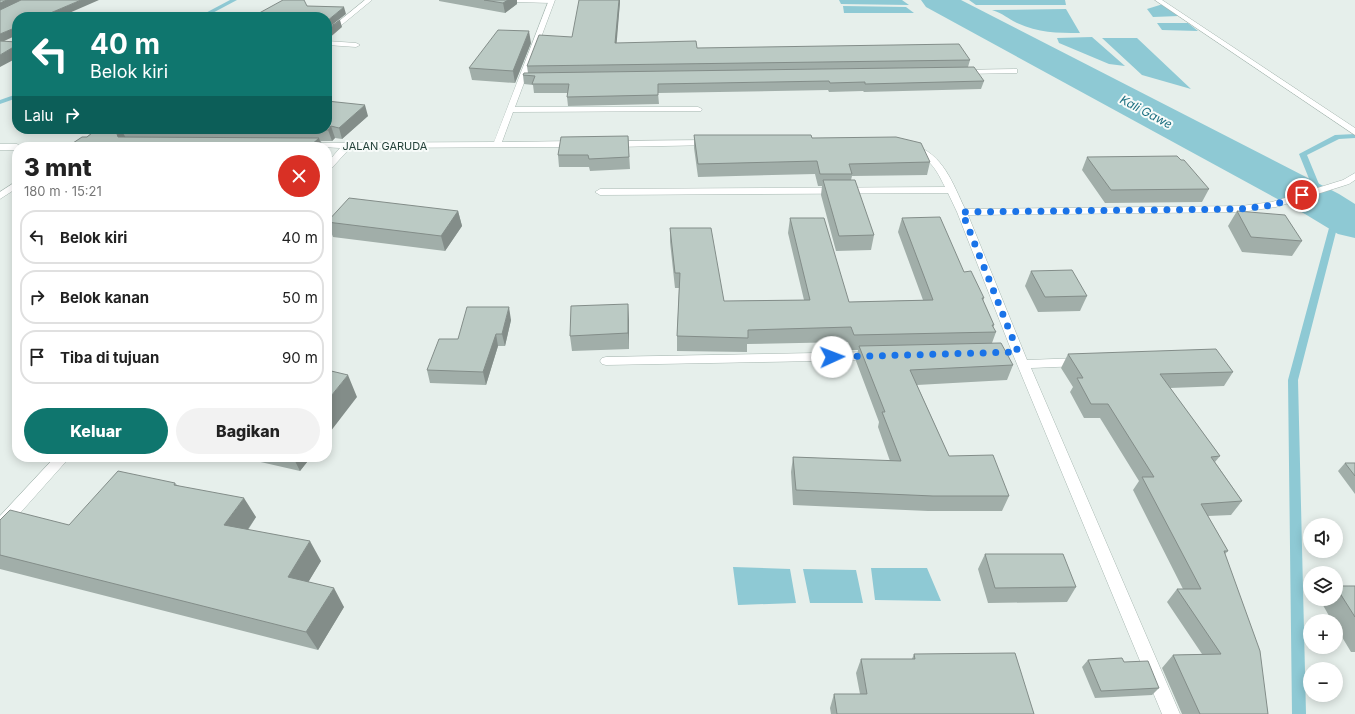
<!DOCTYPE html>
<html lang="id">
<head>
<meta charset="utf-8">
<style>
	body { margin:0; font-family:Inter,sans-serif; background:#f2f2f2; color:#222; height:100vh; display:flex; flex-direction:column; font-size:15px; white-space:nowrap }
	* { box-sizing:border-box; margin:0 }
	p { font-size:13px; color:#767676 }
	.icon { flex:none; width:22px; height:22px; fill:none; stroke:currentColor; stroke-width:2; stroke-linecap:round; stroke-linejoin:round }
	.map { position:relative; flex:1; overflow:hidden }
	.details { position:absolute; left:12px; top:142px; width:320px; height:320px; display:flex; flex-direction:column; background:#fff; border-radius:16px; box-shadow:0 2px 10px #0003 }
	.details>* { flex:none }
	.banner { position:absolute; left:12px; top:12px; width:320px; height:122px; border-radius:16px; box-shadow:0 2px 10px #0003; background:#0f766e; color:#fff; overflow:hidden }
	.fabs { position:absolute; left:1303px; top:518px; display:grid; gap:8px }
	.fabs a { display:grid; place-items:center; width:40px; height:40px; border-radius:50%; background:#fff; box-shadow:0 2px 10px #0003; font-size:20px }
	.pin { position:absolute; display:grid; place-items:center; width:34px; height:34px; color:#fff; margin:-17px; border:2px solid #fff; border-radius:50%; box-shadow:0 1px 4px #0007 }
	.me { position:absolute; width:44px; margin:-22px; rotate:88deg; stroke-linejoin:round; filter:drop-shadow(0 0 3px #0008) }
	.turn { display:flex; align-items:center; gap:14px; height:84px; padding:0 12px; font-size:18px }
	.turn .icon { width:52px; height:52px; stroke-width:2.5 }
	.turn b { display:block; font-size:28px; line-height:34px }
	.then { display:flex; align-items:center; height:38px; padding:0 12px; background:#0003; gap:8px; font-size:15px }
	.round { display:grid; place-items:center; flex:none; width:42px; height:42px; border-radius:21px; background:#f2f2f2 }
	.overview { display:flex; align-items:center; justify-content:space-between; height:68px; padding:0 12px }
	h1 { font-size:24px; font-weight:800; line-height:30px }
	.cta { display:flex; gap:8px; margin-top:auto; padding:8px 12px }
	.cta a { flex:1; height:46px; border-radius:24px; background:#0f766e; color:#fff; font-size:16px; font-weight:800; line-height:46px; text-align:center }
	.cta a+a { background:#f2f2f2; color:#222 }
	ul { padding:0; list-style:none }
	li { display:flex; align-items:center; gap:12px; height:54px; margin:0 8px 6px; padding:0 4px; border:2px solid #e0e0e0; border-radius:16px }
	li div { flex:1 }
	li b { display:block; font-size:15px }
	li em { font-style:normal }
	.map>svg:first-child { display:block }
	.water { fill:#8ec9d4 }
	.lines { fill:none; stroke-linecap:round; stroke-linejoin:round }
	.stream { fill:#8ec9d4; fill-rule:evenodd }
	.river { fill:#8ec9d4; fill-rule:evenodd }
	.lane-casing { stroke:#a8b8b2; stroke-width:1 }
	.street-casing { stroke:#a8b8b2; stroke-width:1 }
	.lane { fill:#fff; fill-rule:evenodd }
	.street { fill:#fff; fill-rule:evenodd }
	.wall { fill:#a1aea9 }
	.shaded-wall { fill:#838d89 }
	.building { fill:#bbcac4; stroke:#838d89 }
	.route { stroke:#1a73e8; stroke-width:7; stroke-dasharray:0 12.6 }
	.labels { text-anchor:middle; stroke-width:4; stroke-linejoin:round; paint-order:stroke }
	.far-street-label { font-size:11px; fill:#24423a; stroke:#f7fbf9 }
	.far-water-label { font-size:12px; font-style:italic; fill:#1c6f80; stroke:#f7fbf9 }
</style>
</head>
<body>
<div class="map">
<svg width="1355" height="714" viewBox="0 0 1355 714">
	<rect width="100%" height="100%" fill="#e6efeb"/>
	<!-- water -->
	<path class="water" d="M839,0H902L909,5L841,4Z
		M969,0H1065L1066,5H976Z
		M1163,4L1179,16L1153,17L1147,9Z
		M843,6L906,7L914,13H844Z
		M1066,9L1080,33C1056,33 1039,33 1017,23C1007,18 1004,14 992,10Z
		M1157,23H1188L1198,31L1162,30Z
		M1092,37L1125,66L1109,64L1059,43L1057,38Z
		M1102,38H1137L1191,89L1142,75Z
		M733,567L790,569L796,603L738,605Z
		M871,568H927L941,601L875,600Z
		M803,569L856,570L863,603H810Z"/>
	<g class="lines">
		<!-- stream -->
		<path class="stream" d="M230,0H237L205,17H198Z
			M17,94V98L0,104V100Z
			M1355,134V138L1339,139L1307,155L1337,228L1298,380L1306,714H1292L1288,380L1329,228L1299,154L1335,135Z"/>
		<!-- river -->
		<path class="river" d="M921,0H961L1339,194L1355,204V238L1338,234L1305,214L926,7Z"/>
		<!-- lane casing -->
		<g class="lane-casing">
			<path id="lane" d="M514,0H554V1L551,3L517,2Z"/>
		</g>
		<!-- street casing -->
		<g class="street-casing">
			<path id="street" d="M365,0H372L327,37V31Z
				M549,0H555L515,107H698L702,109L701,111L513,112L502,142L575,141L579,144L575,147L350,148L330,170L327,171V163L340,148L303,146L307,143L494,142Z
				M1155,0H1162L1355,128V135Z
				M327,41L356,43L360,45L356,47L327,45Z
				M1014,69H1017V73L962,74L958,72L962,70Z
				M711,140L714,141V145L613,147L609,144L613,141Z
				M0,144H17L21,147H17V150H0Z
				M913,145C943,153 953,184 965,209L1241,206L1272,202L1343,180L1355,173V180L1349,184L1276,207L1241,212L968,215L1027,360L1080,358L1084,359L1086,362L1084,365L1080,366L1031,368L1180,714H1162L1012,352L957,212L948,193L600,195L595,192L600,189L945,187C935,167 931,160 910,150L909,148Z
				M17,181V188L0,199V192Z
				M873,352L877,353L879,356L877,359L873,360L606,365L602,364L600,361L602,358L606,357Z
				M55,457H70L5,530L0,532V516Z"/>
		</g>
		<!-- lane -->
		<use href="#lane" class="lane"/>
		<!-- street -->
		<use href="#street" class="street"/>
	</g>
	<!-- wall -->
	<path class="wall" d="M439,0H517V4L505,13L439,1Z
		M620,2L616,43L697,48L970,60L968,67L984,81L981,89L864,92L863,91L829,92L828,90L658,93L659,104L568,106L567,97L568,93H534L533,85L524,84L523,75L528,73L527,66L572,37Z
		M531,43L515,83L472,80L469,68Z
		M327,101L368,116L342,139L335,138L332,141H321L322,147H67L87,137L97,129Z
		M694,135L812,138L930,162L927,175L852,176L851,180L874,235L871,250L836,251L821,195L822,186H818L815,174L698,177L694,148Z
		M628,136L630,169L590,171L589,167H559L558,155Z
		M1087,157L1209,189L1202,202L1105,203L1082,170Z
		M458,211L462,226L445,251L333,237L327,222Z
		M1237,211L1302,241L1292,256L1242,252L1228,226Z
		M790,218L849,302L923,300L898,232L902,218L964,272L984,298L983,301L994,325L993,328L996,332L992,343L1013,365L1007,380L917,385L949,456L1009,496L1002,511H928L793,505L791,472L793,457L890,461L878,427L879,422L856,361L858,350H851L848,342L747,344V352L677,351V336L679,288H675L670,242V228L724,301L804,300L788,233Z
		M1031,271L1087,296L1080,311L1038,312L1025,286Z
		M628,304L629,349L572,351L570,336Z
		M511,320L505,346H498L486,385L430,383L427,370L458,339Z
		M1068,354L1233,372L1224,386L1170,388L1220,456L1215,462L1242,501L1231,515L1208,516L1228,551L1225,554L1268,714H1182L1162,668L1173,655L1202,654L1167,602L1177,589H1183L1133,490L1139,481L1100,418H1084L1070,392L1073,387L1061,368Z
		M239,457H311L300,471Z
		M1345,463H1355V494L1338,471Z
		M175,483L177,485L256,517L248,530L321,561L308,582L344,607L318,650L0,569V520L69,525Z
		M985,554L1076,587L1067,602L988,603L978,569Z
		M1336,586H1355V652H1351L1336,627V621H1332L1320,600L1321,599H1336Z
		M914,654L1034,714H831L830,708L834,694H860L856,673L861,659H912Z
		M1088,660L1124,662L1159,688L1152,695L1095,698L1082,667Z"/>
	<!-- shaded-wall -->
	<path class="shaded-wall" d="M7,0H24L0,11V3Z
		M81,0H99L60,17H41Z
		M508,0H517V4L505,13L503,3Z
		M619,0H620V2L616,51L615,43Z
		M344,7L346,14L327,29V21Z
		M340,20L342,27L327,40V31Z
		M17,27V35L0,43V34Z
		M529,31L531,43L515,83L513,71Z
		M17,45V58L0,67V55Z
		M365,105L368,116L342,139L339,128Z
		M331,126L335,138L332,141L328,130Z
		M122,131L128,142L118,137L117,134Z
		M319,138L322,147H309Z
		M458,211L462,226L445,251L441,236Z
		M628,304L629,320V349L628,333Z
		M509,307L511,320L505,346L502,334Z
		M496,334L498,346L486,385L483,372Z
		M348,375L357,397L327,436V401Z
		M293,457H311L300,471Z
		M244,498L256,517L237,545L224,525Z
		M310,541L321,561L300,596L288,577Z
		M334,588L344,607L318,650L306,632Z"/>
	<!-- building -->
	<path class="building" d="M0,0H7L0,3Z
		M21,0H81L41,17H17V27L0,34V10Z
		M283,0H304L307,6L344,7L327,21V17H252Z
		M484,0H508L503,3Z
		M579,0H619L615,43L696,41L697,48L959,44L970,60L527,66L539,35L572,37Z
		M340,20L327,31V29Z
		M498,30L529,31L513,71L469,68Z
		M0,41L17,42V45L0,55Z
		M974,67L984,81L865,84V82L830,83L829,81L658,84V95L567,97L569,84H532L535,76L523,75L524,73Z
		M327,101L365,105L339,128L331,126L328,130L122,131L117,134L118,137L319,138L309,147H67L82,137H87L97,129H327Z
		M694,135H811L812,138L896,137L921,143L930,162L849,164L852,174H820L817,161L698,164Z
		M628,136L629,157L589,159L588,155H558L561,137Z
		M1177,156L1181,160H1184L1209,189L1111,190L1087,157Z
		M823,180H855L874,235L839,236Z
		M349,198L458,211L441,236L327,222Z
		M1237,211L1285,215L1302,241L1251,237Z
		M940,217L964,272L971,271L984,298H982L994,325H992L996,332L854,335L851,327L748,330V338L677,336L680,273H675L670,228H711L724,301L810,300L790,218H824L849,302L933,300L902,218Z
		M1072,270L1087,296L1045,297L1031,271Z
		M628,304V333L570,336L571,306Z
		M467,307H509L502,334H496L483,372L427,370L439,339H458Z
		M1001,343L1013,365L910,370L949,456L993,455L1009,496H933L796,490L793,457L901,461L882,412H885L859,346Z
		M1216,349L1233,372L1160,374L1220,456L1211,457L1242,501L1201,504L1228,551H1224L1260,651L1268,714H1200L1173,655L1221,654L1177,589H1201L1142,477H1154L1108,404H1091L1077,378H1083L1068,354Z
		M327,370L348,375L327,401Z
		M1345,463H1355V476Z
		M118,471L175,483L174,485L244,498L224,525L310,541L288,577L334,588L306,632L0,555V520L10,510L69,525Z
		M985,554H1063L1076,587L995,588Z
		M1336,586H1355V617L1336,587Z
		M1015,653L1034,714H837L834,694H867L861,659H915L914,654Z
		M1122,658L1124,662L1148,661L1159,688L1101,691L1088,660Z"/>
	<g class="lines">
		<!-- route -->
		<path class="route" d="M832,357L1018,352L962,212L1241,209L1273,205L1302,195"/>
	</g>
	<g class="labels">
		<!-- far-street labels -->
		<g class="far-street-label">
			<text x="385" y="150">JALAN GARUDA</text>
		</g>
		<!-- far-water labels -->
		<g class="far-water-label">
			<text transform="translate(1146 112) rotate(28)" y="4">Kali Gawe</text>
		</g>
	</g>
</svg>
<div class="fabs">
<a><svg class="icon" aria-label="sound" viewBox="0 0 24 24"><path d="M4 9h4l5-4v14l-5-4H4zM17 9q2 3 0 6"/></svg></a>
<a><svg class="icon" aria-label="layers" viewBox="0 0 24 24"><path d="M12 4l9 5-9 5-9-5zM3 14l9 5 9-5"/></svg></a>
<a>+</a>
<a>−</a>
</div>
<div class="pin" style="left:1302px;top:195px;background:#d93025"><svg class="icon" aria-label="arrive" viewBox="0 0 24 24"><path d="M6 21V4h12l-3 4 3 4H6"/></svg></div>
<svg class="me" style="left:832px;top:357px" viewBox="-20 -20 40 40"><circle r="19" fill="#fff"/><path d="M0-13L10 11 0 6-10 11z" fill="#1a73e8"/></svg>
<div class="banner">
<div class="turn"><svg class="icon" aria-label="left" viewBox="0 0 24 24"><path d="M17 20v-9H6M10 6l-5 5 5 5"/></svg><div><b>40 m</b>Belok kiri</div></div>
<div class="then">Lalu<svg class="icon" aria-label="right" viewBox="0 0 24 24"><path d="M7 20v-9h11M14 6l5 5-5 5"/></svg></div>
</div>
<section class="details">
<div class="overview"><div><h1>3 mnt</h1><p>180 m · 15:21</p></div><a class="round" style="background:#d93025;color:#fff"><svg class="icon" aria-label="close" viewBox="0 0 24 24"><path d="M6 6l12 12M18 6L6 18"/></svg></a></div>
<ul>
<li><svg class="icon" aria-label="left" viewBox="0 0 24 24"><path d="M17 20v-9H6M10 6l-5 5 5 5"/></svg><div><b>Belok kiri</b></div><em>40 m</em></li>
<li><svg class="icon" aria-label="right" viewBox="0 0 24 24"><path d="M7 20v-9h11M14 6l5 5-5 5"/></svg><div><b>Belok kanan</b></div><em>50 m</em></li>
<li><svg class="icon" aria-label="arrive" viewBox="0 0 24 24"><path d="M6 21V4h12l-3 4 3 4H6"/></svg><div><b>Tiba di tujuan</b></div><em>90 m</em></li>
</ul>
<div class="cta"><a>Keluar</a><a>Bagikan</a></div>
</section>
</div>
</body>
</html>
